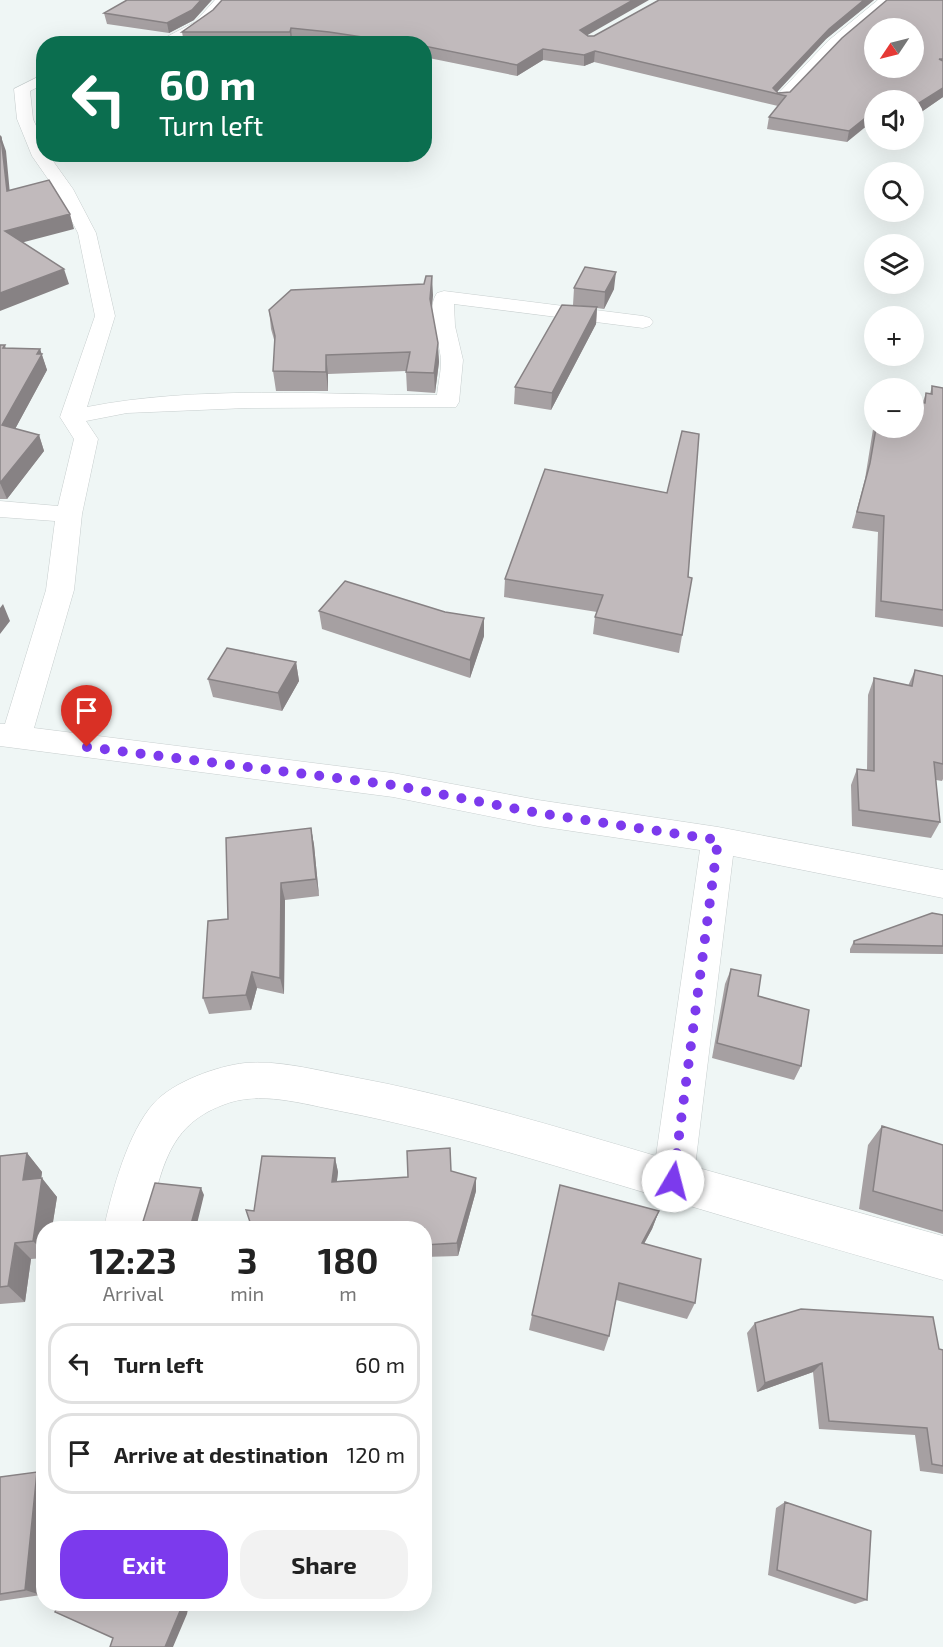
<!DOCTYPE html>
<html lang="en">
<head>
<meta charset="utf-8">
<style>
	body { margin:0; font-family:"Exo 2",sans-serif; background:#f2f2f2; color:#222; height:100vh; display:flex; flex-direction:column; font-size:22px; white-space:nowrap }
	* { box-sizing:border-box; margin:0 }
	p { font-size:20px; color:#767676 }
	.icon { flex:none; width:33px; height:33px; fill:none; stroke:currentColor; stroke-width:2; stroke-linecap:round; stroke-linejoin:round }
	.map { position:relative; flex:1; overflow:hidden }
	.drawer { position:absolute; left:36px; top:1221px; width:396px; height:390px; display:flex; flex-direction:column; background:#fff; border-radius:24px; box-shadow:0 6px 24px #0002 }
	.drawer>* { flex:none }
	.top-card { position:absolute; left:36px; top:36px; width:396px; height:126px; border-radius:24px; box-shadow:0 6px 24px #0002; background:#0b6e4f; color:#fff; overflow:hidden }
	.needle { width:39px; rotate:235deg }
	.tools { position:absolute; left:864px; top:18px; display:grid; gap:12px }
	.tools a { display:grid; place-items:center; width:60px; height:60px; border-radius:50%; background:#fff; box-shadow:0 6px 24px #0002; font-size:30px }
	.pin { position:absolute; display:grid; place-items:center; width:51px; height:51px; color:#fff; margin:-62px -26px; border-radius:50% 50% 50% 0; rotate:-45deg; box-shadow:0 0 6px #0007 }
	.pin .icon { rotate:45deg }
	.me { position:absolute; width:66px; margin:-33px; rotate:8deg; stroke-linejoin:round; filter:drop-shadow(0 0 4px #0008) }
	.turn { display:flex; align-items:center; gap:21px; height:126px; padding:0 24px; font-size:27px }
	.turn .icon { width:78px; height:78px; stroke-width:2.5 }
	.turn b { display:block; font-size:42px; line-height:51px }
	.eta { display:flex; justify-content:space-evenly; align-items:center; height:102px; text-align:center }
	.eta b { font-size:36px; font-weight:700; line-height:42px }
	.action { display:flex; gap:12px; margin-top:auto; padding:12px 24px }
	.action a { flex:1; height:69px; border-radius:24px; background:#7c3aed; color:#fff; font-size:24px; font-weight:700; line-height:69px; text-align:center }
	.action a+a { background:#f2f2f2; color:#222 }
	ul { padding:0; list-style:none }
	li { display:flex; align-items:center; gap:18px; height:81px; margin:0 12px 9px; padding:0 12px; border:3px solid #e0e0e0; border-radius:24px }
	li div { flex:1 }
	li b { display:block; font-size:22px }
	li em { font-style:normal }
	.map>svg:first-child { display:block }
	.lines { fill:none; stroke-linecap:round; stroke-linejoin:round }
	.minor-casing { stroke:#c7cece; stroke-width:1 }
	.minor { fill:#fff; fill-rule:evenodd }
	.wall { fill:#a6a0a2 }
	.shaded-wall { fill:#878284 }
	.building { fill:#c1babc; stroke:#878284; stroke-width:1.5; fill-rule:evenodd }
	.route { stroke:#7c3aed; stroke-width:10; stroke-dasharray:0 18 }
</style>
</head>
<body>
<div class="map">
<svg width="943" height="1647" viewBox="0 0 943 1647">
	<rect width="100%" height="100%" fill="#eff6f5"/>
	<g class="lines">
		<!-- minor casing -->
		<g class="minor-casing">
			<path id="minor" d="M215,0H229C208,27 188,44 153,44L195,22Z
				M878,0H893L838,47L786,102H776L773,99L776,96L828,41Z
				M44,74V84L30,91L33,119L44,144V154H48L73,189L96,233L115,316L87,407C199,385 323,395 437,395C438,384 441,373 441,362C441,341 424,312 437,293L444,291L643,316L650,318L653,322L650,326L643,328L454,304L455,326L463,360L459,402L456,407L247,408L127,413L86,421L98,439L82,514L74,590L34,728L393,773L538,800L718,827L943,870V898L733,856L695,1167L943,1236V1280C853,1254 763,1228 673,1201C562,1168 453,1133 340,1111C303,1104 259,1090 223,1105C164,1127 162,1175 146,1228H104C112,1191 128,1132 154,1103C173,1082 217,1066 245,1063C279,1060 315,1070 348,1076C452,1095 554,1126 656,1156L700,850L538,826L393,797L0,746V724H5L46,590L55,521L0,517V501L58,506L74,439L60,417L95,316L78,233L55,189L32,156L17,119L14,89Z"/>
		</g>
		<!-- minor -->
		<use href="#minor" class="minor"/>
	</g>
	<!-- wall -->
	<path class="wall" d="M659,0H874L826,39L777,92L778,93L790,92L943,0V97L914,117V100H874L847,142L767,129L769,117L778,106L594,62L584,66L543,60L517,76L424,57V44H339L292,39L291,42L184,43L182,32L213,10L588,36H594Z
		M104,13L194,20L169,33L107,24Z
		M574,288L614,289L604,309L597,308L596,324L551,410L514,404L515,387L590,307L573,305Z
		M433,295L432,308L439,362L435,393L407,391L406,371L328,374V391H276L273,371L275,343L271,329L269,310Z
		M0,345H5L6,349H40L47,370L15,429L39,435L44,451L7,499H0Z
		M932,386L943,388V627L875,617L878,532L852,528L865,479L874,423V428H914L926,393L930,394Z
		M688,577L692,578L679,653L593,634L595,617L597,612L504,597L505,579Z
		M319,611L445,612L484,618V636L470,678L322,629Z
		M296,662L299,681L282,711L213,697L208,679Z
		M915,670L943,676V675V779L942,781L936,780L940,822L931,838L852,826L851,785L857,769L867,770L868,695L874,678L908,686Z
		M311,828L314,845L319,896L285,900L284,994L257,988L251,1010L209,1014L203,998L228,919Z
		M943,915V954L850,953V949L854,941Z
		M731,969L758,996L801,1066L794,1080L712,1058L725,984Z
		M882,1126L943,1145V1234L859,1209L868,1145Z
		M27,1153L42,1172L41,1178L57,1197L52,1228H44V1258L31,1259L25,1302L0,1304V1156Z
		M335,1158L338,1172L337,1181L408,1177L451,1171L476,1191L458,1256L424,1257V1228L254,1211Z
		M659,1211L652,1229L644,1244L695,1303L687,1319L616,1300L609,1336L604,1351L529,1330L532,1315Z
		M755,1323L943,1350V1474L920,1471L915,1435L819,1429L813,1372L757,1392L747,1333Z
		M0,1477L41,1595L0,1601Z
		M785,1502L867,1600L855,1604L768,1575L776,1508Z"/>
	<!-- shaded-wall -->
	<path class="shaded-wall" d="M201,0H212L194,20L169,33L167,23Z
		M633,0H649L579,40L580,30Z
		M864,0H874L826,39L776,93L773,88L829,29Z
		M291,28L292,39L291,42L290,32Z
		M543,49V60L517,76V65Z
		M595,51L594,62L584,66V55Z
		M943,88V97L914,117L916,105Z
		M874,111V120L847,142L849,131Z
		M1,137L6,151L11,205L7,191Z
		M70,214L74,229L9,246L5,231Z
		M64,269L69,284L0,311V293Z
		M616,272L614,289L604,309L605,292Z
		M432,276L433,295L430,318V299Z
		M597,307L596,324L551,410L552,393Z
		M438,343L439,362L435,393L434,373Z
		M40,349L47,370L8,442L2,425Z
		M326,355L328,374V391L326,372Z
		M39,435L44,451L7,499L0,483Z
		M3,604L10,621L0,634V608Z
		M484,618V636L470,678V660Z
		M296,662L299,681L282,711L278,693Z
		M311,828L314,845L319,896L316,879Z
		M281,883L285,900L284,994L280,978Z
		M252,972L257,988L251,1010L246,995Z
		M27,1153L42,1172L39,1199L23,1180Z
		M335,1158L338,1172L335,1195L332,1182Z
		M42,1178L57,1197L52,1228H44V1252L33,1241Z
		M476,1178V1191L458,1256L457,1243Z
		M201,1188L204,1195L196,1228H190Z
		M659,1211L652,1229L635,1260L642,1243Z
		M15,1243L31,1259L25,1302L8,1286Z
		M822,1363L813,1372L757,1392L765,1383Z
		M37,1472L44,1475V1564L41,1595L25,1590Z
		M182,1604H189L187,1614L173,1647H165Z"/>
	<!-- building -->
	<path class="building" d="M127,0H201L192,10L167,23L104,13Z
		M222,0H633L580,30L588,36H594L659,0H864L829,29L773,88L778,93L790,92L842,38L887,0H943V59H939L943,61V88L916,105H914V100H896L890,99L888,100H874V111L849,131L769,117L786,96L595,51L584,55L543,49L517,65L424,46V44H409L329,32L291,28L290,32H182L213,10ZM874,28H914V68H874Z
		M0,136L1,137L7,191L49,180L70,214L5,231L64,269L0,293Z
		M585,267L616,272L605,292L574,288Z
		M426,276H432L430,299L438,343L434,373L406,372L410,352L326,355V372L273,371L275,336L269,310L291,290L424,284Z
		M562,305L597,307L552,393L515,387Z
		M0,345H5L3,348L40,349L37,354H42L2,425L39,435L0,483Z
		M932,386L943,388V610L881,601L884,516L857,512L870,463L876,428H914V402L925,403L926,393L932,394Z
		M682,431L699,434L688,577L692,578L682,635L595,617L603,595L505,579L545,469L667,493Z
		M345,581L445,612L484,618L470,660L319,611Z
		M227,648L296,662L278,693L208,679Z
		M915,670L943,676V764L934,762L940,822L859,810L857,769L874,771V678L912,686Z
		M311,828L316,879L281,883L280,978L252,972L246,995L203,998L208,921L228,919L226,838Z
		M932,913L943,915V946L854,944V941Z
		M731,969L761,975L758,996L809,1010L801,1066L717,1043Z
		M882,1126L943,1145V1211L873,1191Z
		M450,1148L451,1171L476,1178L457,1243L424,1245V1228H252L246,1210L254,1211L262,1156L335,1158L332,1182L408,1177L407,1151Z
		M27,1153L23,1180L42,1178L33,1241L15,1243L8,1286L0,1287V1156Z
		M155,1183L201,1188L190,1228H141Z
		M560,1185L659,1211L642,1243L701,1259L695,1303L619,1283L609,1336L532,1315Z
		M801,1309L933,1317L939,1349L943,1350V1466L932,1464L927,1428L829,1421L822,1363L765,1383L755,1323Z
		M37,1472L25,1590L0,1594V1477Z
		M785,1502L871,1531L867,1600L777,1570Z
		M59,1604H182L180,1611L165,1647H110L113,1638L55,1612Z"/>
	<g class="lines">
		<!-- route -->
		<path class="route" d="M87,747L393,785L538,813L718,840L673,1181"/>
	</g>
</svg>
<div class="tools">
<a><svg class="needle" viewBox="-14 -14 28 28"><path d="M0-13l5 13h-10z" fill="#e53935"/><path d="M0 13l5-13h-10z" fill="#767676"/></svg></a>
<a><svg class="icon" aria-label="sound" viewBox="0 0 24 24"><path d="M4 9h4l5-4v14l-5-4H4zM17 9q2 3 0 6"/></svg></a>
<a><svg class="icon" aria-label="search" viewBox="0 0 24 24"><circle cx="10" cy="10" r="6"/><path d="M15 15l6 6"/></svg></a>
<a><svg class="icon" aria-label="layers" viewBox="0 0 24 24"><path d="M12 4l9 5-9 5-9-5zM3 14l9 5 9-5"/></svg></a>
<a>+</a>
<a>−</a>
</div>
<div class="pin" style="left:87px;top:747px;background:#d93025"><svg class="icon" aria-label="arrive" viewBox="0 0 24 24"><path d="M6 21V4h12l-3 4 3 4H6"/></svg></div>
<svg class="me" style="left:673px;top:1181px" viewBox="-20 -20 40 40"><circle r="19" fill="#fff"/><path d="M0-13L10 11 0 6-10 11z" fill="#7c3aed"/></svg>
<div class="top-card">
<div class="turn"><svg class="icon" aria-label="left" viewBox="0 0 24 24"><path d="M17 20v-9H6M10 6l-5 5 5 5"/></svg><div><b>60 m</b>Turn left</div></div>
</div>
<section class="drawer">
<div class="eta">
<div><b>12:23</b><p>Arrival</p></div>
<div><b>3</b><p>min</p></div>
<div><b>180</b><p>m</p></div>
</div>
<ul>
<li><svg class="icon" aria-label="left" viewBox="0 0 24 24"><path d="M17 20v-9H6M10 6l-5 5 5 5"/></svg><div><b>Turn left</b></div><em>60 m</em></li>
<li><svg class="icon" aria-label="arrive" viewBox="0 0 24 24"><path d="M6 21V4h12l-3 4 3 4H6"/></svg><div><b>Arrive at destination</b></div><em>120 m</em></li>
</ul>
<div class="action"><a>Exit</a><a>Share</a></div>
</section>
</div>
</body>
</html>
